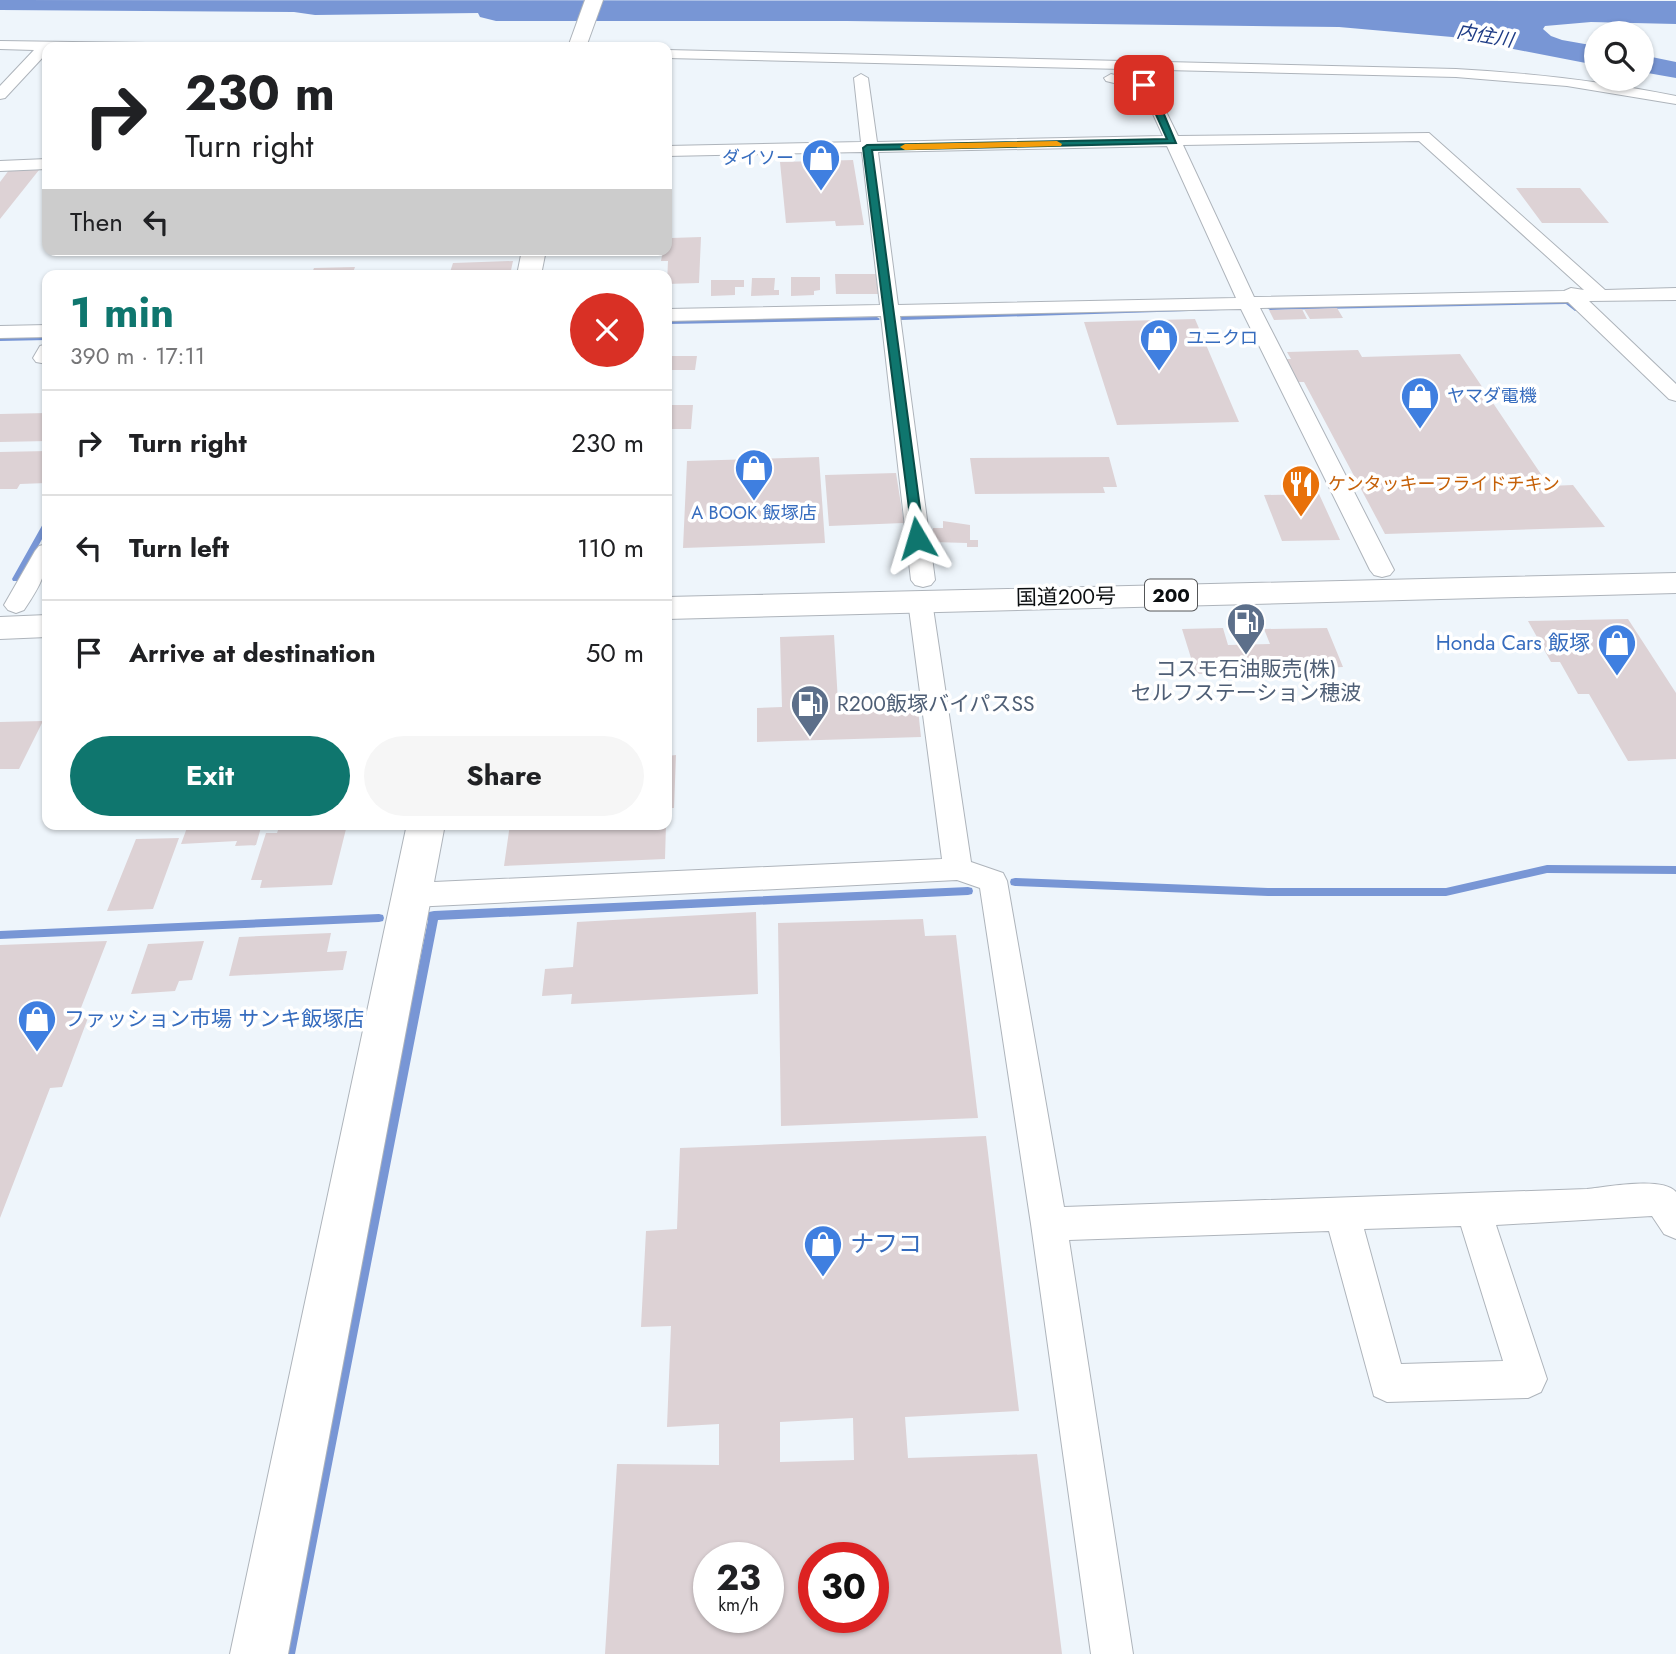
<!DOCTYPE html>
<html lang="en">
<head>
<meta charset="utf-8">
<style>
	body { margin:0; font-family:Jost,"Noto Sans JP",sans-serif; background:#f6f6f6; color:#202124; height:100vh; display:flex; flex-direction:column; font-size:26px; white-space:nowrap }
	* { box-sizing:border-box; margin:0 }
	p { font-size:23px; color:#757577 }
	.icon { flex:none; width:38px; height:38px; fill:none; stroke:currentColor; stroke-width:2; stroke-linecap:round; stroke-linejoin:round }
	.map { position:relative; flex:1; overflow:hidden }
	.panel { position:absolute; left:42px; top:270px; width:630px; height:560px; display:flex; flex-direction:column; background:#fff; border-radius:14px; box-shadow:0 2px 5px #0004 }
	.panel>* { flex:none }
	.hud { position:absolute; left:42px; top:42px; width:630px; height:214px; border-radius:14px; box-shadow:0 2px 5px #0004; background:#fff; color:#202124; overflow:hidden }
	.buttons { position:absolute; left:1584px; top:21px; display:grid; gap:14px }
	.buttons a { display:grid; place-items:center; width:70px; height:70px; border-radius:50%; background:#fff; box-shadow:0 2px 5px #0004; font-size:35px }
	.speed { position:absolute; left:693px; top:1542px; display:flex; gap:14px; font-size:35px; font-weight:700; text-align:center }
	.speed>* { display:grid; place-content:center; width:91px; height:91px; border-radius:50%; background:#fff; box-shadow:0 2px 5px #0004; line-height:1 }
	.speed small { font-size:18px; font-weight:400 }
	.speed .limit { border:10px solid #d22; background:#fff; color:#111 }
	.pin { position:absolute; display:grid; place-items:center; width:60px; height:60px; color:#fff; margin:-30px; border-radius:14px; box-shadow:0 4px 10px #0006 }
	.me { position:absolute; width:77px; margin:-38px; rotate:353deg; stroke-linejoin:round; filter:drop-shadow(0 0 5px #0008) }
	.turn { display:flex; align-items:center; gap:24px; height:147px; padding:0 28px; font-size:32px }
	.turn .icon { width:91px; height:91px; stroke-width:2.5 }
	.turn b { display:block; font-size:49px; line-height:60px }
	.then { display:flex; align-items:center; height:66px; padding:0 28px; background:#0003; gap:14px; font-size:26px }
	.round { display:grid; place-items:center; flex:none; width:74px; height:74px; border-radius:37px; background:#f6f6f6 }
	.head { display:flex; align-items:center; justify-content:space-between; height:119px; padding:0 28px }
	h1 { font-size:42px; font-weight:700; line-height:52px; color:#0f766e }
	.action { display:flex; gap:14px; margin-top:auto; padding:14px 28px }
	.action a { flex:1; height:80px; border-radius:42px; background:#0f766e; color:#fff; font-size:28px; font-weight:700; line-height:80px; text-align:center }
	.action a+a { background:#f6f6f6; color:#202124 }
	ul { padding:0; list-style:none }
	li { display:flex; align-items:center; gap:21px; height:105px; padding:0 28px; border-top:2px solid #e0e0e0 }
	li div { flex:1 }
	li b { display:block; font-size:26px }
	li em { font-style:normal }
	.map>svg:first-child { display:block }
	.water { fill:#7896d5 }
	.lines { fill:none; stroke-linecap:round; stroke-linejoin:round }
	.stream { fill:#7896d5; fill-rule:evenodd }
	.building { fill:#ddd2d5; fill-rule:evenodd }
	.street-casing { stroke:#aeb4bb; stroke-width:2 }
	.secondary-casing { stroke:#aeb4bb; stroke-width:2 }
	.highway-casing { stroke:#aeb4bb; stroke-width:2 }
	.street { fill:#fff; fill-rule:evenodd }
	.secondary { fill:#fff; fill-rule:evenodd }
	.highway { fill:#fff; fill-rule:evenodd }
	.route { fill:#0f766e; stroke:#0a4d48; stroke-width:2 }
	.slow { fill:#f59e0b }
	.labels { text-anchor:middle; stroke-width:7; stroke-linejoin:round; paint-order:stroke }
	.far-shop-label { font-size:18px; fill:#366cbe; stroke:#fff; text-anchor:start }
	.far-food-label { font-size:18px; fill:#c56008; stroke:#fff; text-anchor:start }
	.far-water-label { font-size:19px; font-style:italic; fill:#1d3b85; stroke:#fff }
	.shield { fill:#fff; stroke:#545658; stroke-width:2 }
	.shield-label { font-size:19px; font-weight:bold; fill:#0b0e10 }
	.street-label { font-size:21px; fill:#0b0e10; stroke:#fff }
	.shop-label { font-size:21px; fill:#366cbe; stroke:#fff; text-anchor:end }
	.service-label { font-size:21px; fill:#4e5e75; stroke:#fff }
	.near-shop-label { font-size:24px; fill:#366cbe; stroke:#fff; text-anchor:start }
</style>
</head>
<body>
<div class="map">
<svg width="1676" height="1654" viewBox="0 0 1676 1654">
	<rect width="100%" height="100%" fill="#eef5fb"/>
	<!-- water -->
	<path class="water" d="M0,0L1676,1V24L1591,22L1545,26L1543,29L1551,36L1562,40L1596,46V65L1452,37L1339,27L847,21H496L480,17L478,13L315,15L294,12L0,10Z
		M1642,55L1676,62V78L1642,72Z"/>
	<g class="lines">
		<!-- stream -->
		<path class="stream" d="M1568,300L1579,309V311H1575L1566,304L1270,310L1267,308L1270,306Z
			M1218,307L1221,309L1220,310L901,320L898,318L901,316Z
			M877,317L880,319L879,320L667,324V320Z
			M47,336V340L0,341V337Z
			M44,522H47V530L19,581H13L12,579Z
			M1547,865L1676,866V874L1547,873L1446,896H1268L1015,886L1011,885L1010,882L1011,879L1015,878L1268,888H1446Z
			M968,887L972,888L973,891L972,894L968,895L438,920L295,1654H281L428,920L424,919L423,916L424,913L434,911Z
			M379,914L383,915L384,918L383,921L379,922L0,939V931Z"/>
	</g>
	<!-- building -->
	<path class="building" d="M853,160L864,225L836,226L835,221L786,223L780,162Z
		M9,170H39L0,219V182Z
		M1516,188H1580L1609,223H1542Z
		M701,237L699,283L667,284L668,261H661L663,250L670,249L671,238Z
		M513,261L510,275H429V272H450L453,263Z
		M355,267L352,275H311L314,268Z
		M835,274H876L878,294H836Z
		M791,277H820V290L814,291V295L791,296Z
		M752,278H775L774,290H779V295L751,296Z
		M711,280H744V287H735V295L711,296Z
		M1337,308L1343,318L1310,319L1304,309Z
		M1302,309L1307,319L1274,320L1269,310Z
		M1195,319L1239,422L1117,425L1084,322Z
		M1358,350L1362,357L1460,354L1549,486L1573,485L1605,527L1385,534L1304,382H1293L1282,359H1291L1287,352Z
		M667,356H697L695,370H667Z
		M667,405H693L691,429H667Z
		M47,413V441L0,442V414Z
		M47,451V483L20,484L17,489H0V452Z
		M819,457L825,543L683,548L687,461Z
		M1109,457L1117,487H1103L1105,493L975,494L970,458Z
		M896,473L904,523L829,526L825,475Z
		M1319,494L1340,540L1282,541L1264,495Z
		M943,521L970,525V540H978V547H967V543L933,542V528H943Z
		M1628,619L1676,693V759L1628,761L1589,694H1578L1560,662H1551L1528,621Z
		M1223,628L1228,645L1270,644L1264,629L1327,628L1343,667L1313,668L1316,673H1295L1294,670H1277L1274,660H1240L1244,673L1196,674L1182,629Z
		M834,635L838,702L917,700L921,737L757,742V708L782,707L780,637Z
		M43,721L19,769H0V722Z
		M676,755L674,808H667V756Z
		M205,824H262L256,845L235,846L237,841L181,844L188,825Z
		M510,824H666L665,859L504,866Z
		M347,825L332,885L260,888L262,880H251L266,833H277L279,827Z
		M179,838L153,909L107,911L136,839Z
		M756,912L758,994L571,1004L572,994L542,996L545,969L573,967L577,922Z
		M923,919L925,936L956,935L978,1118L781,1126L778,923Z
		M331,933L327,952L347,951L343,970L229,976L239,937Z
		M107,941L77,1018H88L62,1087L50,1088L0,1218V945Z
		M204,941L192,980L179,981L175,991L131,994L148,944Z
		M986,1136L1019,1411L905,1417L908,1458L1037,1454L1062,1654H605L617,1464L719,1465V1424L667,1427L671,1326L641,1327L646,1231L677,1229L680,1148ZM853,1418L854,1460L780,1462V1422ZM709,1558H768V1617H709ZM814,1558H873V1617H814Z"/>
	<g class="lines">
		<!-- street casing -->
		<g class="street-casing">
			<path id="street" d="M0,41L146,43L153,47H47L45,55L5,98L0,99V86L34,50L0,49Z
				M667,50L1456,69C1530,73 1603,81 1676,96V104L1567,86L1456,77L667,58Z
				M861,74L868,78L877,142L1163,136L1142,90L1106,81L1104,78L1111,74L1153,85L1178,136L1429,133L1605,290L1676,288V300L1589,301L1676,384V401L1669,399L1568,302L1260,308L1394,570L1390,575L1382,577L1374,575L1370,570L1241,309L900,316L935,580L931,585L923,587L915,585L911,580L881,316L667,321V309L880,305L862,152L667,156V146L861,142L854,78ZM1419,141L1584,290L1571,288L1564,291L1254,297L1183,145ZM1167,146L1236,298L898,305L878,152Z
				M47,159V169L0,171V161Z
				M47,325V337L0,338V326Z
				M47,344V364L36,362L33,358L40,346Z
				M47,544C48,573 40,586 24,610L16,613L8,610L4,605L35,551L39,546Z
				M920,593L928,596L932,601L971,862L1003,873L1007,881L1064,1207L1587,1189C1607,1187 1663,1176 1676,1192V1239L1664,1234L1652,1216L1496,1225L1547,1379L1541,1392L1528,1398L1387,1402L1374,1396L1329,1231L1069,1240L1133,1654H1091L1031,1224L980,888L957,880L412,907L402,903L397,895L402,887L412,883L942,859L908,601L912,596ZM1461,1226L1503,1361L1401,1364L1364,1229Z"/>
		</g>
		<!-- secondary casing -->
		<g class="secondary-casing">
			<path id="secondary" d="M585,0H603L586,47H568Z
				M522,250H546L541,275H517Z
				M407,824H445L288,1654H230Z"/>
		</g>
		<!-- highway casing -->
		<g class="highway-casing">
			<path id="highway" d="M1676,573V593L667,619V597Z
				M47,615V637L0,639V617Z"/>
		</g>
		<!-- street -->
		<use href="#street" class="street"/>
		<!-- secondary -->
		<use href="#secondary" class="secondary"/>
		<!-- highway -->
		<use href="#highway" class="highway"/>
	</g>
	<!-- route -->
	<path class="route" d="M1144,82L1153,88L1176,143L872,150L924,538L917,542L913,540L863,148L867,145L1167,139L1145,90L1139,85Z"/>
	<!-- slow -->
	<path class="slow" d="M1057,141L1062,144L1061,146L905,150L900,147L905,144Z"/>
	<!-- icons -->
	<defs>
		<g id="shop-pin" transform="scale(2.0125)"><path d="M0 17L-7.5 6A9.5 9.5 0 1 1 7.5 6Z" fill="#3f7fe0" stroke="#fff"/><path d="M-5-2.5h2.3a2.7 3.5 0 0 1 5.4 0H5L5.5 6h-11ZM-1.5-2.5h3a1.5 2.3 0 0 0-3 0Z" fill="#fff"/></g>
		<g id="restaurant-pin" transform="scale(2.0125)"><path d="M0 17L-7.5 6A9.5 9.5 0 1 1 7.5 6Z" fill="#e8710a" stroke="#fff"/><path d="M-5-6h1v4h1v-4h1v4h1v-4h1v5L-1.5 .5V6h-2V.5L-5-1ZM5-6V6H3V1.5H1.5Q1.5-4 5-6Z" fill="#fff"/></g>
		<g id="fuel-pin" transform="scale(2.0125)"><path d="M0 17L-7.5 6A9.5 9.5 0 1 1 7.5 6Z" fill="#5c6f8a" stroke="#fff"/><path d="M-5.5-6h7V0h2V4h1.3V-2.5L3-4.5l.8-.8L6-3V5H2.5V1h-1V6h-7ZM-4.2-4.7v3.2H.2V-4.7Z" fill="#fff"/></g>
	</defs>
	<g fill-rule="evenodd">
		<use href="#shop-pin" x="821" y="158"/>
		<use href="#shop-pin" x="1159" y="338"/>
		<use href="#shop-pin" x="1420" y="396"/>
		<use href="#shop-pin" x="754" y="468"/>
		<use href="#restaurant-pin" x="1301" y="484"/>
		<use href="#fuel-pin" x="1246" y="622"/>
		<use href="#shop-pin" x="1617" y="643"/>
		<use href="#fuel-pin" x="810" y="704"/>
		<use href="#shop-pin" x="37" y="1019"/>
		<use href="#shop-pin" x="823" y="1244"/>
	</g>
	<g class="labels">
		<!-- far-shop labels -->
		<g class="far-shop-label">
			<text x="794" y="164" text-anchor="end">ダイソー</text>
			<text x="1186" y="344">ユニクロ</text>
			<text x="1447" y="402">ヤマダ電機</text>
			<text x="754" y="519" text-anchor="middle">A BOOK 飯塚店</text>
		</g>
		<!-- far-food labels -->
		<g class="far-food-label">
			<text x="1328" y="490">ケンタッキーフライドチキン</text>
		</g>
		<!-- far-water labels -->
		<g class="far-water-label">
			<text transform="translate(1485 35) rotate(10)" y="7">内住川</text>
		</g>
		<!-- shield labels -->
		<rect class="shield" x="1145" y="579.5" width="52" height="31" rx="5"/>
		<g class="shield-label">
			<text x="1171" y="602">200</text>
		</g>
		<!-- street labels -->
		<g class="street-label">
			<text transform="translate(1066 597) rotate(-1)" y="7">国道200号</text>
		</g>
		<!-- shop labels -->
		<g class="shop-label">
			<text x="1590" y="650">Honda Cars 飯塚</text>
			<text x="64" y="1026" text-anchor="start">ファッション市場 サンキ飯塚店</text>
		</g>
		<!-- service labels -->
		<g class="service-label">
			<text x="1246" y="676">コスモ石油販売(株)<tspan x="1246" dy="24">セルフステーション穂波</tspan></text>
			<text x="837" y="711" text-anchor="start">R200飯塚バイパスSS</text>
		</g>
		<!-- near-shop labels -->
		<g class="near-shop-label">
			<text x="850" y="1252">ナフコ</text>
		</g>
	</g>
</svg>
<div class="buttons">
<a><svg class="icon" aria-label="search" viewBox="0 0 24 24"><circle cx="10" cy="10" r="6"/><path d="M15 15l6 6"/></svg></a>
</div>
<div class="speed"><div>23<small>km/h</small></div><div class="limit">30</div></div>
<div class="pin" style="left:1144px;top:85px;background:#d93025"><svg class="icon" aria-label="arrive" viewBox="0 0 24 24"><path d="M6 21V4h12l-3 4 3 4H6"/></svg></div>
<svg class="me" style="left:917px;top:538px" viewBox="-20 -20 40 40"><path d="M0-17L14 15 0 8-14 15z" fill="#0f766e" stroke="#fff" stroke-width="4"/></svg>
<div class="hud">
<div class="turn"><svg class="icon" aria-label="right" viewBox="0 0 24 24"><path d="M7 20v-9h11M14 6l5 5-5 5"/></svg><div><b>230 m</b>Turn right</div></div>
<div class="then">Then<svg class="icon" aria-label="left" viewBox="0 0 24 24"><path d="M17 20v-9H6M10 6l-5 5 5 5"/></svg></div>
</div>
<section class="panel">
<div class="head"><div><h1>1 min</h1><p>390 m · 17:11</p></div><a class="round" style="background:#d93025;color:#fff"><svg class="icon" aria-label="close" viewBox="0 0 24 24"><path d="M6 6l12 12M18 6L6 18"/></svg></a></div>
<ul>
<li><svg class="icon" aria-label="right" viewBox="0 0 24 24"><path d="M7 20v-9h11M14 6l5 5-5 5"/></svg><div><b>Turn right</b></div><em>230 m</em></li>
<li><svg class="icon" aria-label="left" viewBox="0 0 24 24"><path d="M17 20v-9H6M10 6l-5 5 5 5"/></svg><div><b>Turn left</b></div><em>110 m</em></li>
<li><svg class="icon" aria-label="arrive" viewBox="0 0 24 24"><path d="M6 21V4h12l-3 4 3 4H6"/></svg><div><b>Arrive at destination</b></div><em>50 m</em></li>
</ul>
<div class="action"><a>Exit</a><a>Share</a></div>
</section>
</div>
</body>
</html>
